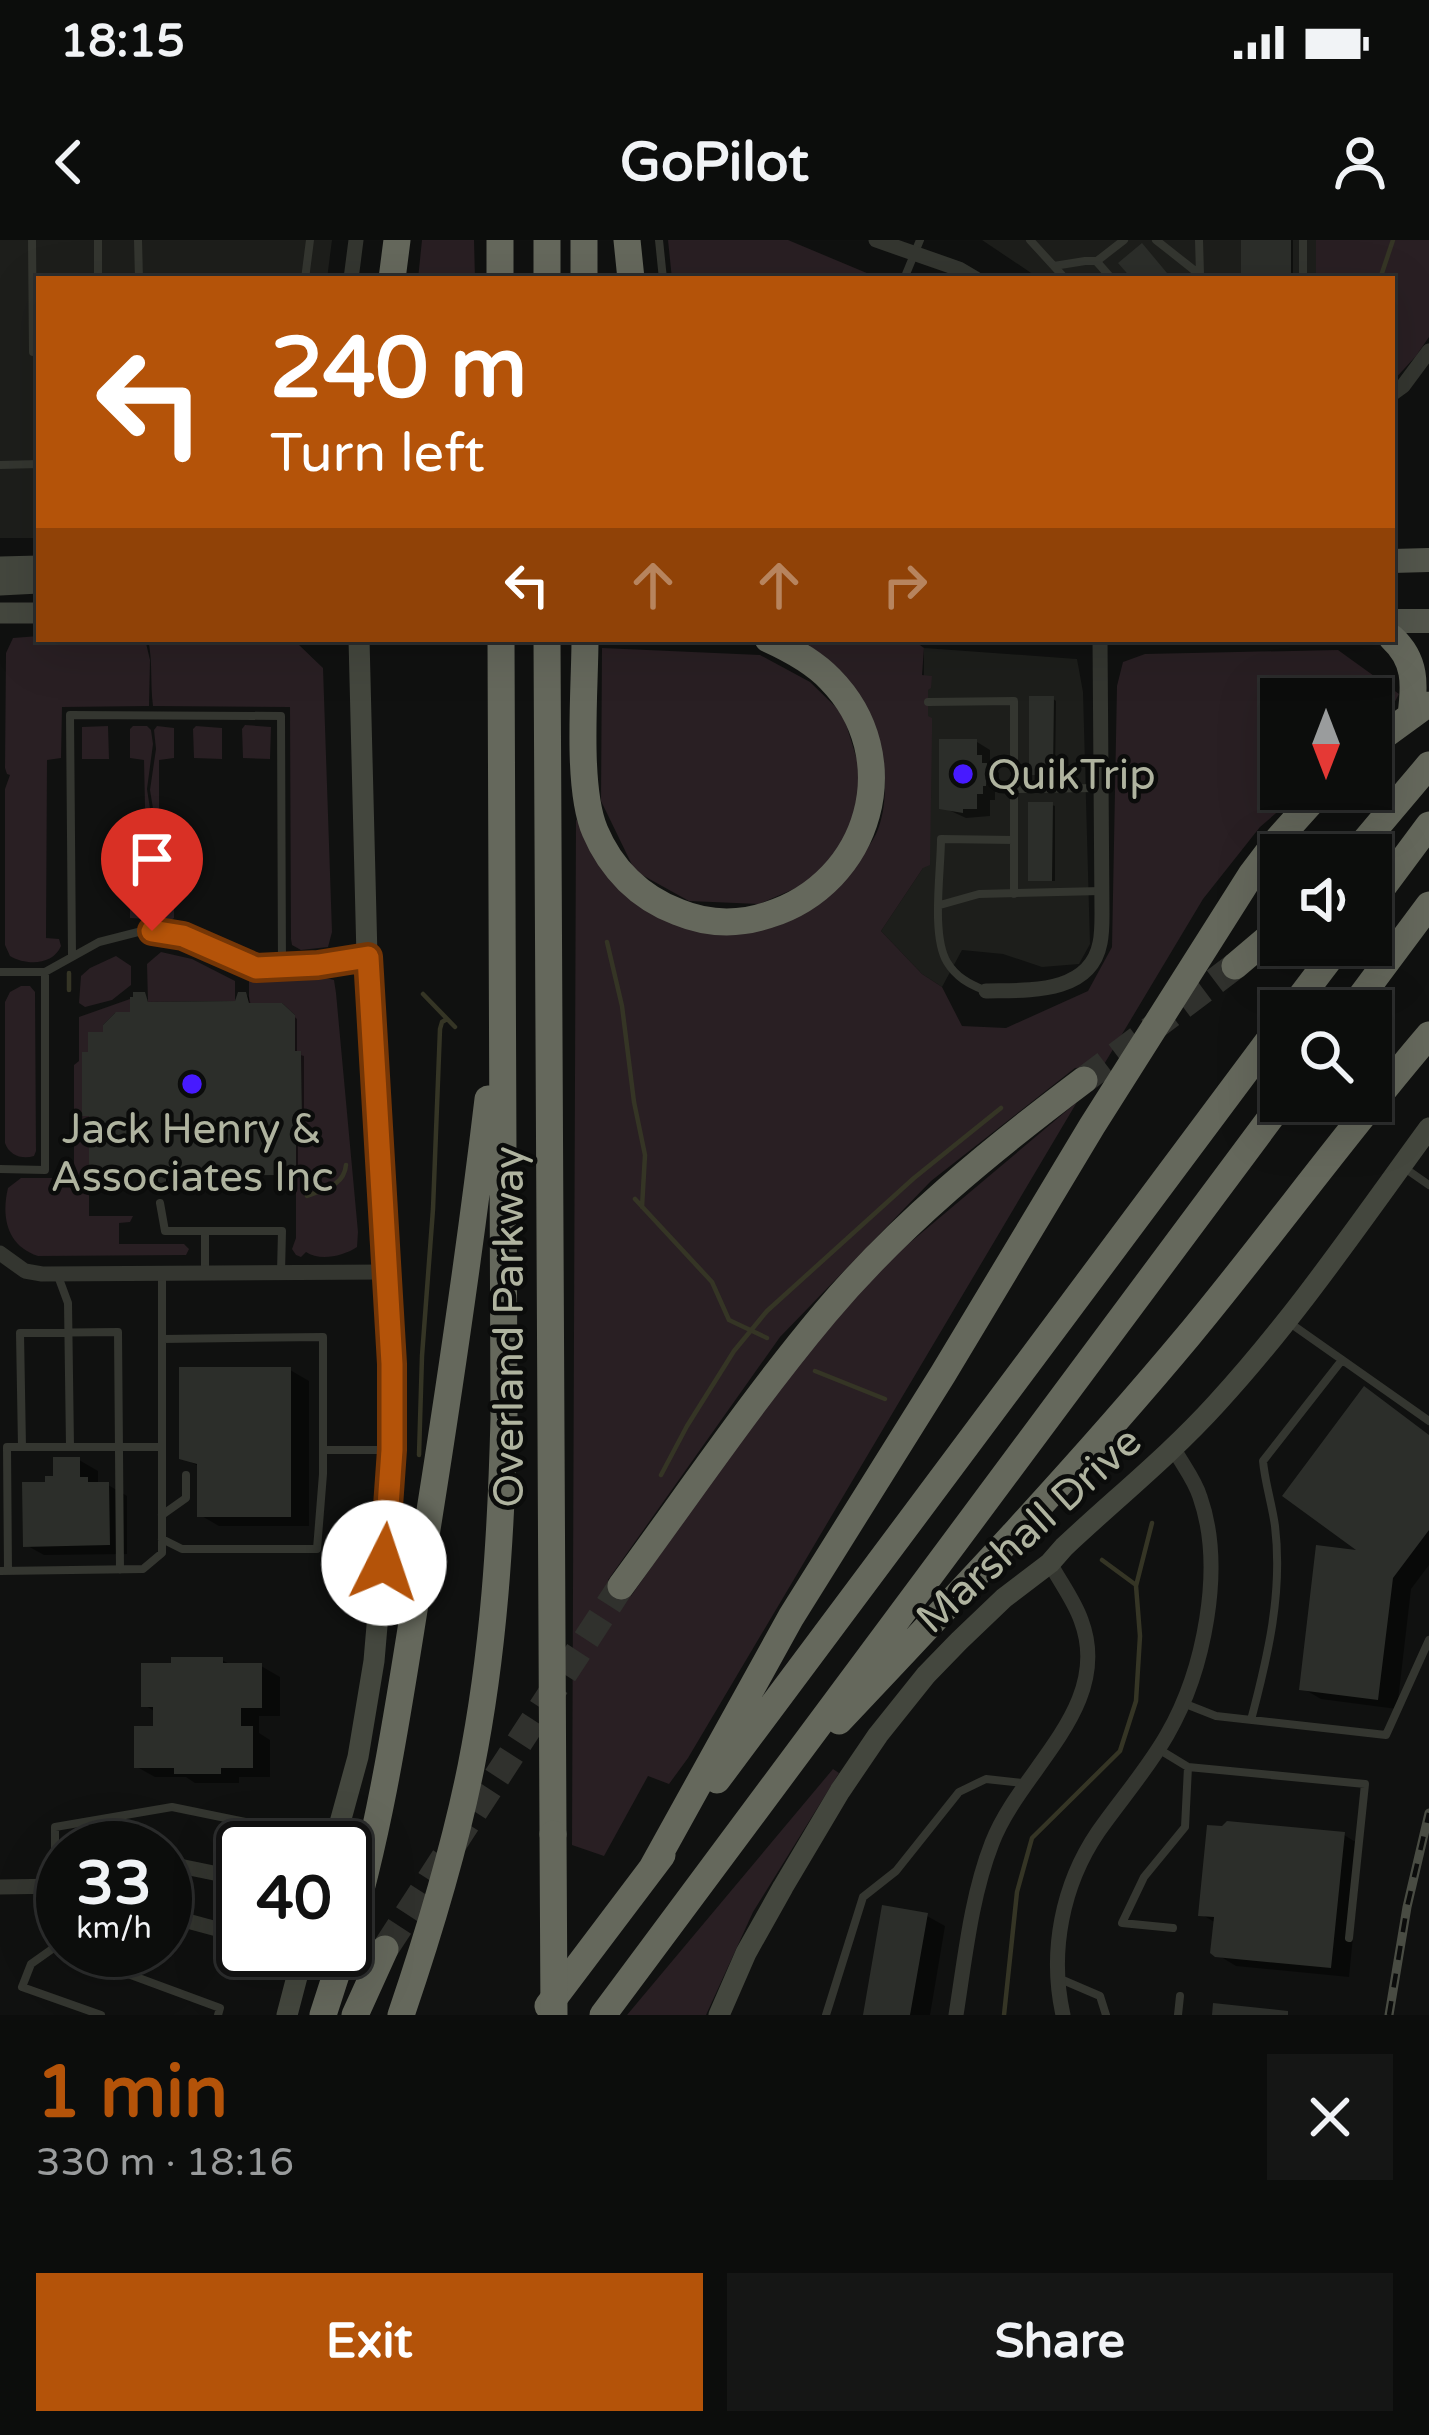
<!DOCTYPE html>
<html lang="en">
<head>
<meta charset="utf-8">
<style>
	body { margin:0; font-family:"Varela Round",sans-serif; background:#151615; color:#f1f3f6; height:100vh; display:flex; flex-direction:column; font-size:45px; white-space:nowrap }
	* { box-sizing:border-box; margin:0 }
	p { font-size:39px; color:#9a9c9d }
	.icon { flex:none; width:66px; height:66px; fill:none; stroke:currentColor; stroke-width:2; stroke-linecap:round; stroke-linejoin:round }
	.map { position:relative; height:1775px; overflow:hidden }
	.panel { display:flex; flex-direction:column; background:#0c0d0c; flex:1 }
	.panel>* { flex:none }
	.guide { position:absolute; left:36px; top:36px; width:1359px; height:366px; border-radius:0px; box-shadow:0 12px 48px #0002,0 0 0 3px #2c2d2d; background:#b45309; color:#fff; overflow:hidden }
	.needle { width:78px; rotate:180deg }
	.buttons { position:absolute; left:1260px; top:438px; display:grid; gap:24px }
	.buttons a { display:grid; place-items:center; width:132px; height:132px; border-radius:0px; background:#0c0d0c; box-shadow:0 12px 48px #0002,0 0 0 3px #2c2d2d; font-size:60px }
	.speed { position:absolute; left:36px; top:1581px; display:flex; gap:24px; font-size:60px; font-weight:700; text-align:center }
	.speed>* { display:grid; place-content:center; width:156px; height:156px; border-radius:50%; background:#0c0d0c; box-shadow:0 12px 48px #0002,0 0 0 3px #2c2d2d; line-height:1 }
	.speed small { font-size:30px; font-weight:400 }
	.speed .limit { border:6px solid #111; border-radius:18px; background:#fff; color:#111 }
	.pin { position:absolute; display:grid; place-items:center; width:102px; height:102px; color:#fff; margin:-123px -51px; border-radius:50% 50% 50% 0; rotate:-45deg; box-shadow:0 0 12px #0007 }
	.pin .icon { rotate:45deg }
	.me { position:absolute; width:132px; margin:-66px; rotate:4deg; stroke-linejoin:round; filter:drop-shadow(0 0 9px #0008) }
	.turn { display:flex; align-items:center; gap:42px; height:252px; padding:0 36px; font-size:54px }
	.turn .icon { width:156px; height:156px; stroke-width:2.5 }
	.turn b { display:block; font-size:84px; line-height:102px }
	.lanes { display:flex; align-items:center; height:114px; padding:0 36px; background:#0003; justify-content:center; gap:60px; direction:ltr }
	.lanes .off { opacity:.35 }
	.round { display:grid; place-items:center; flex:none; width:126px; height:126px; border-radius:0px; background:#151615 }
	.headline { display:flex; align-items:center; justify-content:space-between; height:204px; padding:0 36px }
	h1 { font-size:72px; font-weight:700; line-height:90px; color:#b45309 }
	.button { display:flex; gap:24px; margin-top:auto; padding:24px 36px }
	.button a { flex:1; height:138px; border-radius:0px; background:#b45309; color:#fff; font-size:48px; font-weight:700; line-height:138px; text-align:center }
	.button a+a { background:#151615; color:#f1f3f6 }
	.status { display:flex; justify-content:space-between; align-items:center; height:84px; padding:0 60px; background:#0c0d0c; direction:ltr }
	.status svg { height:33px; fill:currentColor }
	header { display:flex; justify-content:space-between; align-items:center; height:156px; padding:0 36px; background:#0c0d0c; font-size:54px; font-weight:700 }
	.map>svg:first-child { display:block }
	.built { fill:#1d1e1b }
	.green { fill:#291f23 }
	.shadow { fill:#0007 }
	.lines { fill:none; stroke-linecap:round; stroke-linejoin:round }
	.stream { stroke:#353525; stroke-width:4.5 }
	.building { fill:#2c2e2a }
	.highway-tunnel { stroke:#30312d; stroke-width:27; stroke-dasharray:27 14; stroke-linecap:butt }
	.lane { stroke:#343630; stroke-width:8 }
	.street { stroke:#343630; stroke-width:15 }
	.secondary { stroke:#44473e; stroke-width:21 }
	.primary { stroke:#53564c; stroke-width:24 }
	.highway { stroke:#65685c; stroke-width:27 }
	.rail-casing { stroke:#494c43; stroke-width:9 }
	.rail { stroke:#0b0c0b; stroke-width:4.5; stroke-dasharray:14; stroke-linecap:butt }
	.highway-bridge { stroke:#65685c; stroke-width:27 }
	.route-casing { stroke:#753606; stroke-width:30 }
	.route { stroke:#b45309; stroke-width:21 }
	.poi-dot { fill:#471aff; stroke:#0b0c0b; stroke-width:4.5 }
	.labels { text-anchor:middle; stroke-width:9; stroke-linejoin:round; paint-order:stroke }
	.poi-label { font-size:42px; fill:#afb39f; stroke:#0b0c0b; text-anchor:start }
	.street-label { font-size:42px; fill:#afb39f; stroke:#0b0c0b }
</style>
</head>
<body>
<div class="status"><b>18:15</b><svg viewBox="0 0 49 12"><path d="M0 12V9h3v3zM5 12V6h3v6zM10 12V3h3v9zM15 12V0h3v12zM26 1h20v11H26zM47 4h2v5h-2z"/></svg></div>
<header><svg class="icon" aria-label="back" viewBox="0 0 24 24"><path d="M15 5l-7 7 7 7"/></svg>GoPilot<svg class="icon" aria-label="person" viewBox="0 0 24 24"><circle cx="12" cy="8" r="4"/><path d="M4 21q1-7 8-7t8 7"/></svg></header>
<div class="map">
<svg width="1429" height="1775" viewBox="0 0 1429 1775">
	<rect width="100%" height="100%" fill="#101110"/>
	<!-- built -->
	<path class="built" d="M0,0H332L327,39H39V298H0Z
		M982,0H1429L1392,39H1040Z
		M924,408L1077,419L1083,452L1090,704L1079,724L1042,727L1003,714L962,710L942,747L922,734L881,691L923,628Z"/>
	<!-- green -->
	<path class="green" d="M422,0H474L475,39H418Z
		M668,0H788L881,39H672Z
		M1316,0H1429V97L1416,116L1392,142V39H1316Z
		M39,396V399H145L150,420L149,466L62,467L61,518L47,520L46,698L59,699L61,706C53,725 27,726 10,716L5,705V549L10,535L7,534L5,528L6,413L13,398Z
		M148,399H261L298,404L323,428L332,692L328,707L301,710L292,705L291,699L290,467L153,466C150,443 153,422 148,399Z
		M913,400L924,408L922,435L932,436L931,448L928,450V476L932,478V492L930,625L923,628L881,691L922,734L942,747L962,786L1006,788L1088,751L1112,707L1117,446L1123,422L1145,414L1338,410L1399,454L1387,476L1371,490V459H1281V549H1304L1260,587L1203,659L1103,826L1075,828L931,941L780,1097L608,1340L631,1356L775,1151L881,1027L1077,862L688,1518L669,1544L648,1536L604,1616L572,1605L576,579C593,609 609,639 635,662C645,672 663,676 676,682C705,694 756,696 785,683C817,669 860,625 876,594C892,560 885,500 866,468C854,448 826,426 809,408L810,401Z
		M602,408L760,415L810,442L843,474L862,536L852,588L817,639L759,664L689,661L635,631L601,561Z
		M245,485L271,487L270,519L243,518L242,489Z
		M108,486L109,519H82V487Z
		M133,486H147L151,490L153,504L147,549L153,588L148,628L152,663L151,674L147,679L130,678V665L144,664L147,659L144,520L130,518V489Z
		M157,486L174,488V518L159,520V637L156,639L157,661L174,665V678L171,680L157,679L154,674L155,659L151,627L156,587L150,550L156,509L154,490Z
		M196,486L222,488V519L194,518L193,489Z
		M161,712L192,719L235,741V761L148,762L147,724Z
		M116,716L131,726V745L112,760L85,767L79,763L81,736L90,728Z
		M326,738L334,740L336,753L358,992L357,1007C342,1017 319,1021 306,1012L301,1017L296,1015L292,1009L296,998V876L302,875L301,812L295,811V775L282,763H249V739Z
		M21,746H30L35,752L36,911L34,916C22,920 9,915 5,903V762L10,752Z
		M130,759V772L115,773L103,785V792H88V812L82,813V875L89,876V883H74V825L79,821V777Z
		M89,885V976H133L130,982L119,983V1004H184L189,1009L186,1015L38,1016C7,1006 1,977 8,948L21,938H74V887Z
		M833,1529L839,1533L753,1672L706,1775H627Z"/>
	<!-- shadow -->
	<path class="shadow" d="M1246,0H1293V39H1245Z
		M1053,459L1056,461L1055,535H1035L1032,534Z
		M977,502L990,510V523L999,533V552H995V560H990V576L966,578L942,567Z
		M1052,565L1055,566V641H1034L1031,640Z
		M144,755L150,765L237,764L246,755L249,757L251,766L285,768L297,779V814L304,816V876H298V935L168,936V943H145L142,942V936L92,934V876L85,874L106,795L133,775Z
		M290,1130L309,1141V1286H219L200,1275V1227L182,1217Z
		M1429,1195V1325L1411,1349L1397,1469L1321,1459L1302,1448Z
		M79,1220L98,1231V1245H108L127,1256V1314L44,1315L26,1305L48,1245Z
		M222,1420L233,1426H261L280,1437V1476H259V1493L270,1500V1537H239V1543H195L186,1537H155L137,1527L156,1489V1472L144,1465Z
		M1344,1595L1362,1606L1349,1737L1236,1726L1213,1712L1216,1683L1201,1674Z
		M927,1676L945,1686L930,1775H867Z"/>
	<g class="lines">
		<!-- stream -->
		<path class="stream" d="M1380,39L1393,0
			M607,702L622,766L634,862L645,915L642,967
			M69,733V750
			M423,754L455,787
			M307,956C324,949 344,946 346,925
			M635,959L712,1042L729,1080L767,1098
			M815,1131L885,1159
			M419,1215L422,1116L433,969L440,789L442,782L447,779
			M661,1235L687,1186L734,1111L767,1071L914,938L1001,868
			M1102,1320L1136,1345
			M1004,1775L1017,1652L1032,1598L1120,1511L1136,1461L1140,1396L1136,1346L1152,1283"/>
	</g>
	<!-- building -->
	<path class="building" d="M1241,0H1291V39H1241Z
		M1142,3L1172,39H1132L1118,23Z
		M1029,456H1054L1053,535H1029Z
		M939,499H977V515H982V523H987L986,546H983V554H977V569H963V573L939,569Z
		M1028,562H1053L1052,641H1028Z
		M133,752H145L148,762L235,761L238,752H246L249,763H282L295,775V811H301L302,876H296V935L166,936V943H139V936H89V876H82V812H88V792H103V785L116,772H130V757H133Z
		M179,1127H291V1277H197V1224L179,1219Z
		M1364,1146L1429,1195V1290L1393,1338L1378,1460L1299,1450L1316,1305L1356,1310L1282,1256Z
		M53,1217H80V1237H88V1242H109L110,1305L23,1307L22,1242H45V1236H53Z
		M171,1417H223V1423H262V1468H241V1486H253V1528H221V1534H174V1528H134V1486H153V1467H141V1423H171Z
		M1227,1581L1345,1592L1331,1728L1215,1717L1210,1713L1214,1677L1198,1676L1207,1585L1222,1586Z
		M882,1665L928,1673L910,1775H863Z
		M1213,1763L1288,1771V1775H1212Z"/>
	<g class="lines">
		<!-- highway-tunnel -->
		<path class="highway-tunnel" d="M1084,840L1235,726
			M385,1709L621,1346"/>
		<!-- lane -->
		<path class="lane" d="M32,0L33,112
			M98,0V39
			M138,0L139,39
			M659,0L663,39
			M1030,0L1062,35
			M1156,0L1199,34
			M1199,0L1200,34
			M1303,0V39
			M1097,22L1112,39
			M1054,26L1085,21H1097L1124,0
			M305,39L310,0
			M904,39L920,0
			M0,225L39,224
			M928,462L1014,461V654
			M1014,549L1100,548
			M940,665L979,654L1101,651
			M72,716L70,475L281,476L282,727
			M0,732H45L99,702L142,691L183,696L248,726L256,727L318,725L366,717
			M984,750C969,744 956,737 947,722C931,695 941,631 941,599L1014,600
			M0,929L45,930V732
			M1406,929L1429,945
			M160,963L165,991H282L281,1032
			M205,1031V991
			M58,1036L68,1063L70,1207
			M1287,1081L1429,1181
			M162,1099L323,1097V1234L317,1309H182L162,1299
			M22,1207L20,1093L118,1092L120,1330
			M323,1210H391
			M162,1275L186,1258V1235
			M0,1331L143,1329L162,1313V1034
			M8,1331L7,1207H162
			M1183,1463L1216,1476L1386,1495L1429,1400
			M1251,1480C1268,1416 1283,1352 1275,1286C1272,1264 1265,1243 1263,1221L1342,1120
			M1160,1510L1188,1527L1365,1544L1349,1698
			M1173,1688L1122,1683L1144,1637L1185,1587L1188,1527
			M55,1707V1587L172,1567L255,1584L250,1608
			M55,1707L220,1768L218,1775
			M55,1707L31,1724L22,1747L101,1775
			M1058,1738L1100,1756L1106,1775
			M826,1775L863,1657L896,1631L959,1552L986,1539L1022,1543
			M1178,1775L1180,1756"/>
		<!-- street -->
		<path class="street" d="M876,0L959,29L976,39
			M351,39L356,0
			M1392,154L1403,146L1429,111
			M986,751C1026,750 1090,755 1100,703C1102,694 1102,684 1102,674L1100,399
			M0,1013L25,1031L42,1034L386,1032
			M165,1623L243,1639
			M0,1647L63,1646
			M165,1675L243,1696
			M956,1775C965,1718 971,1657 992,1603C1020,1529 1114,1467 1081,1380C1074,1360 1060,1342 1050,1323
			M1063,1775C1049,1712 1062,1645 1098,1592C1121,1559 1147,1530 1167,1495C1204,1431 1225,1328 1200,1257C1195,1240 1182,1224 1174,1209"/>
		<!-- secondary -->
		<path class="secondary" d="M0,327L39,326
			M0,345L39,343
			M0,373H39
			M333,1608L358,1517L374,1421L392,1210L391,1124L367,717L359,399
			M287,1775L304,1710
			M719,1775L746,1713L783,1647L840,1551L878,1495L926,1435L959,1401L1004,1358L1050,1323L1064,1307C1115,1259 1170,1215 1217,1163C1295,1078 1361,981 1429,888"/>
		<!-- primary -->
		<path class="primary" d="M1392,321L1429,320
			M1392,381H1429"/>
		<!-- highway -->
		<path class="highway" d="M500,0V39
			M547,0V39
			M584,0V39
			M627,0L631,39
			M392,39L397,0
			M1392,398C1416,420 1415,444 1411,475
			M547,399L553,1594
			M585,399C585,450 576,547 595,591C611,629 640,658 678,672C707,684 738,685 768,675C871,643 907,517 830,439C813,421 790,409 768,399
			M1371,505L1426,465
			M1353,615L1429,525
			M1371,663L1429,585
			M1235,726L1281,687
			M1290,771L1340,705
			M1350,771L1429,665
			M621,1346C688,1255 752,1160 825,1073C900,984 991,910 1084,840
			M839,1481C959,1354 1078,1228 1189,1095C1271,996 1346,892 1429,795
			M717,1540L1281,784
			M652,1628L791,1377L943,1134L1092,886L1251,635L1279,598L1323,549
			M345,1706C382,1586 399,1462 419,1339C445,1179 469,1019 488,859
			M548,1766L662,1615
			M323,1775L344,1710
			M355,1775L385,1709
			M401,1775C429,1693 454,1611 471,1527C494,1412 501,1295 504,1178L501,399
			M603,1775L1283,861"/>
		<!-- rail casing -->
		<g class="rail-casing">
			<path id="rail" d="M1389,1775L1407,1667L1429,1573"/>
		</g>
		<!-- rail -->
		<use href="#rail" class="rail"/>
		<!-- highway-bridge -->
		<path class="highway-bridge" d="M553,1594L554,1775"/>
	</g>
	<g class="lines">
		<!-- route casing -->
		<g class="route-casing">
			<path id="route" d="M152,691L183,696L256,728L318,725L368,717L392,1124V1210L384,1323"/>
		</g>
		<!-- route -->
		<use href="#route" class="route"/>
	</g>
	<!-- markers -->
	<g class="poi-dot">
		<circle cx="963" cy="534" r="12"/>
		<circle cx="192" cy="844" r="12"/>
	</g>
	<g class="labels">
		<!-- poi labels -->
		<g class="poi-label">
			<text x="987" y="549">QuikTrip</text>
			<text x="192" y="903" text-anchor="middle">Jack Henry &amp;<tspan x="192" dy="48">Associates Inc</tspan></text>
		</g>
		<!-- street labels -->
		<g class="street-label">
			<text transform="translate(508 1087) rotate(-90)" y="15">Overland Parkway</text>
			<text transform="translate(1028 1289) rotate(-42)" y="15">Marshall Drive</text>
		</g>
	</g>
</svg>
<div class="buttons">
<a><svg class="needle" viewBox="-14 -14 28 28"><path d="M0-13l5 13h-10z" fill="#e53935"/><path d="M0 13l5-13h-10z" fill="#9a9c9d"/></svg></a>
<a><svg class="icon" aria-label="sound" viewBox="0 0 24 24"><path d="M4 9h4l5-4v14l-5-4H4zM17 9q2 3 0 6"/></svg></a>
<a><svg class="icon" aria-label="search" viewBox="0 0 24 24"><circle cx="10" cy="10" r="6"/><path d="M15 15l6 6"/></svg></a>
</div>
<div class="speed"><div>33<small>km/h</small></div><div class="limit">40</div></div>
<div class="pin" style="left:152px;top:691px;background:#d93025"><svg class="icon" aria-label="arrive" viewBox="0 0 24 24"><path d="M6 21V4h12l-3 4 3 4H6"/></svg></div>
<svg class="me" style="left:384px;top:1323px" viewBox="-20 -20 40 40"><circle r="19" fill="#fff"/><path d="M0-13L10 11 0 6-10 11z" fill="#b45309"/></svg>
<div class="guide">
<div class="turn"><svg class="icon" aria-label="left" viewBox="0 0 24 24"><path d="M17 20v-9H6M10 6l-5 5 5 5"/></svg><div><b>240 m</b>Turn left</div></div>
<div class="lanes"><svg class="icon" aria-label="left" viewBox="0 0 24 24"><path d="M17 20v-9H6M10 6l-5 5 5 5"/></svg><svg class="icon off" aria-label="ahead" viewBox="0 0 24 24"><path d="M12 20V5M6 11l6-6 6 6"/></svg><svg class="icon off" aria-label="ahead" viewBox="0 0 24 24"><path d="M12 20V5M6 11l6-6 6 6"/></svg><svg class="icon off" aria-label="right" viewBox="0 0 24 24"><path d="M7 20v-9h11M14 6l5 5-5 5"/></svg></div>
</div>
</div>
<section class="panel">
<div class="headline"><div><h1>1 min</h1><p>330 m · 18:16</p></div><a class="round"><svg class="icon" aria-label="close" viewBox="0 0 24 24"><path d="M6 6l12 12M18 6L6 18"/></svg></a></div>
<div class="button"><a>Exit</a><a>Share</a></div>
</section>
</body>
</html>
